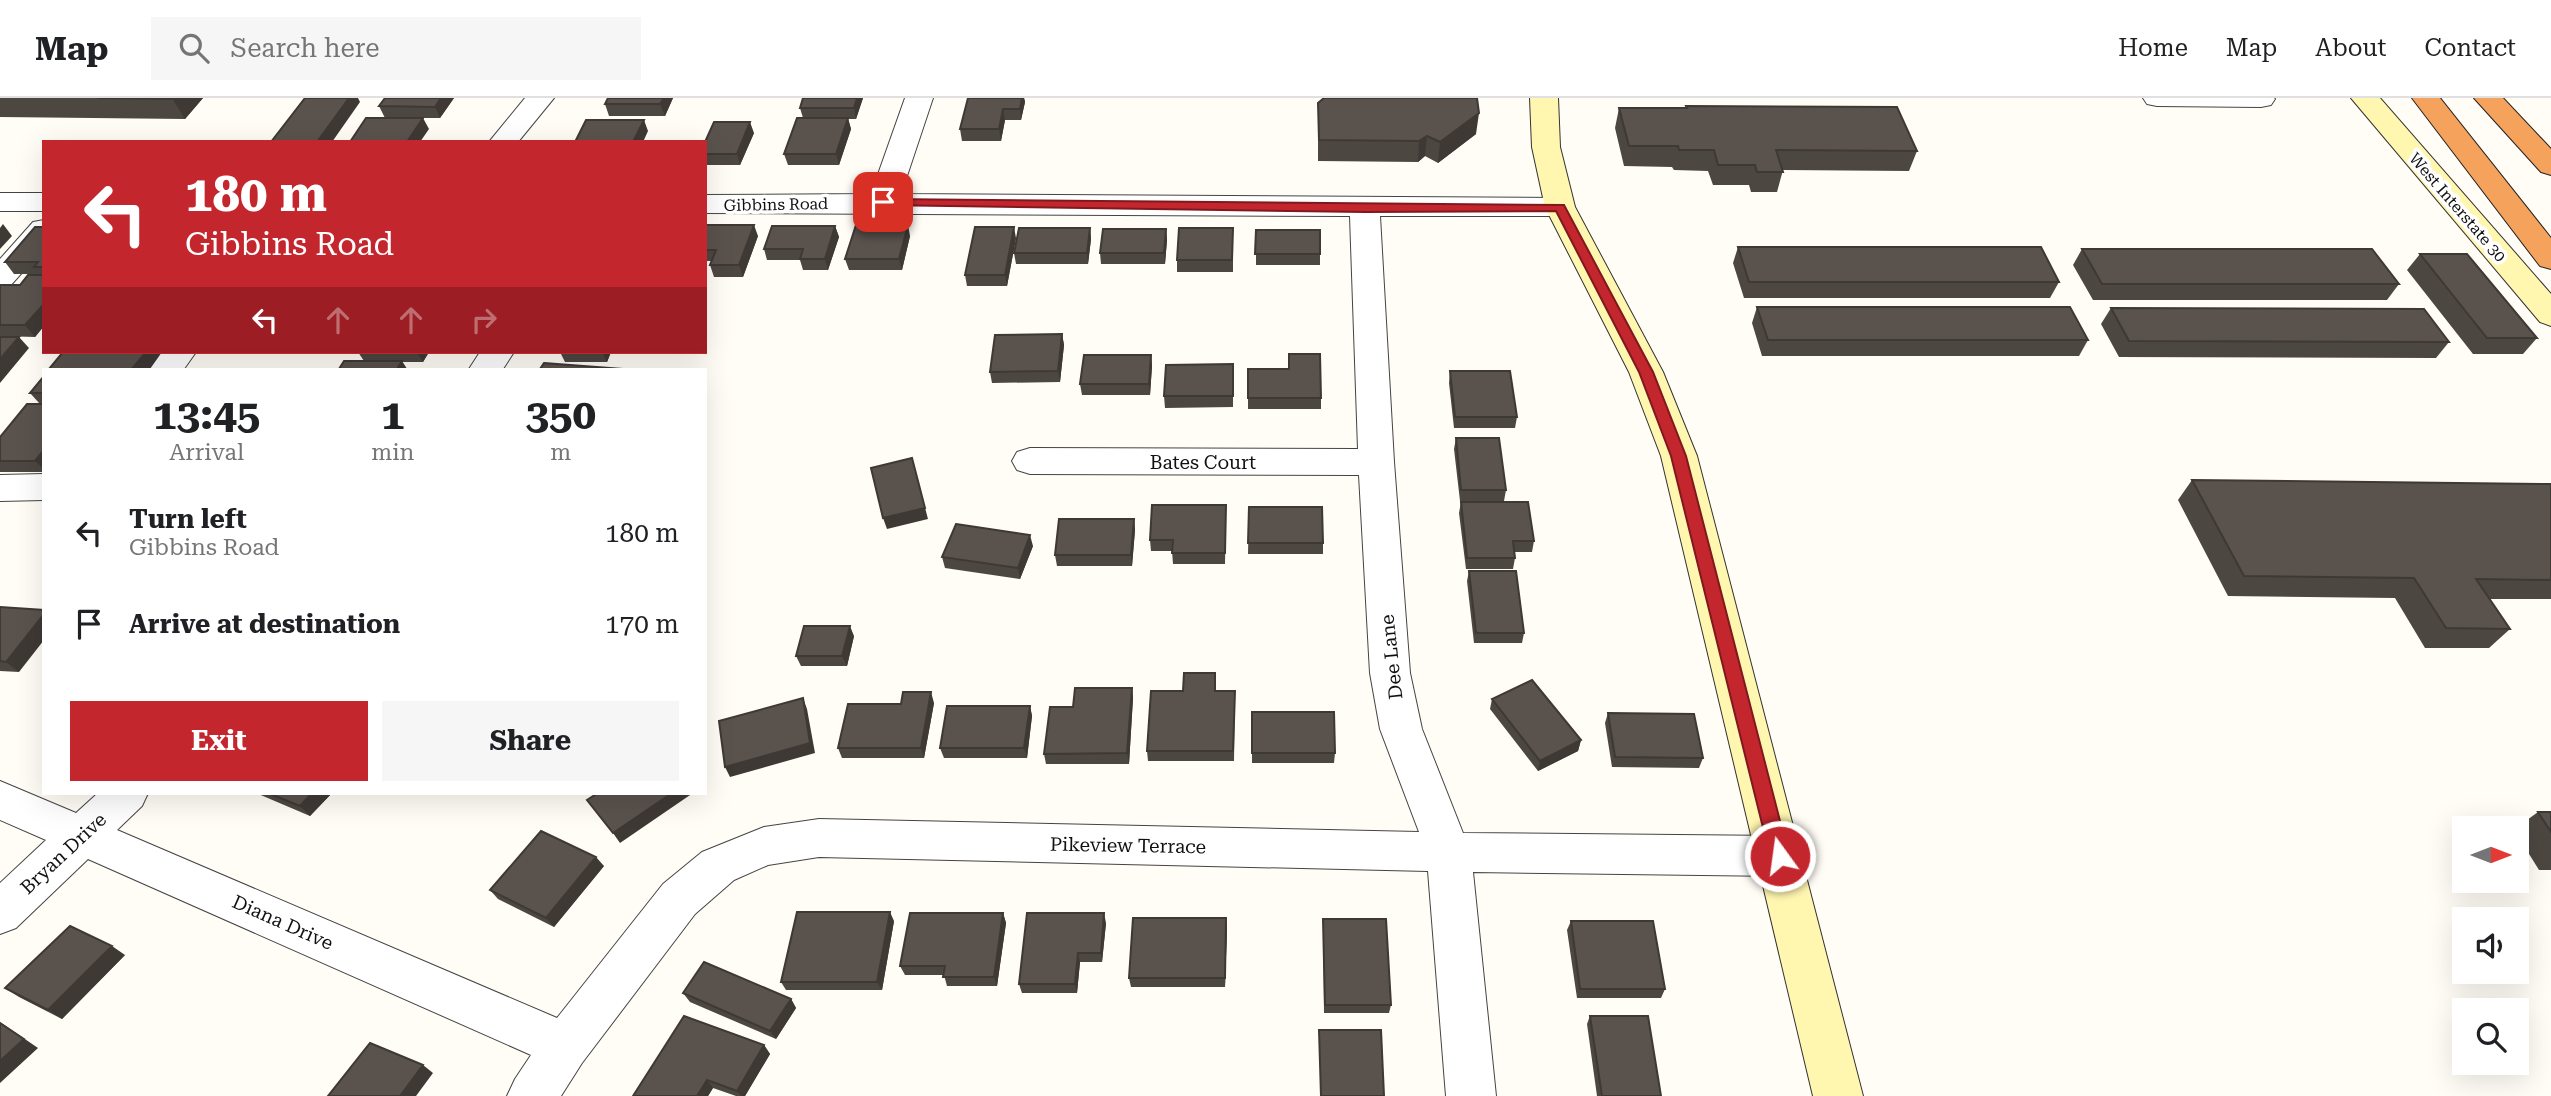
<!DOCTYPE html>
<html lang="en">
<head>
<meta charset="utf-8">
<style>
	body { margin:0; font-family:"Roboto Serif",serif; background:#f6f6f6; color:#202124; height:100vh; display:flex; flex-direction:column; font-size:26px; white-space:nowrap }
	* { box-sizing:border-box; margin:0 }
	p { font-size:23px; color:#757577 }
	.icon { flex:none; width:38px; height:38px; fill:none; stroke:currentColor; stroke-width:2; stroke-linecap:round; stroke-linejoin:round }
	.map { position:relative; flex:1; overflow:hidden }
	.details { position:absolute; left:42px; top:270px; width:665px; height:427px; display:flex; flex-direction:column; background:#fff; border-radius:0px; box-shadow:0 7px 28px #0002 }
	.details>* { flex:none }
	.hud { position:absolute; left:42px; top:42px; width:665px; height:214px; border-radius:0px; box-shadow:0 7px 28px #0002; background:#c4262e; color:#fff; overflow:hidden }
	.needle { width:46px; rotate:90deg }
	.tools { position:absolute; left:2452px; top:718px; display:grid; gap:14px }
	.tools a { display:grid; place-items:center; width:77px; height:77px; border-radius:0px; background:#fff; box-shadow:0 7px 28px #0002; font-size:35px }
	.pin { position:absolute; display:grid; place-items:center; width:60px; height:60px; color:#fff; margin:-30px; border-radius:14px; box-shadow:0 4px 10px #0006 }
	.me { position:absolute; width:77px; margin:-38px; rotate:346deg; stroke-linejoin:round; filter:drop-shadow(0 0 5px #0008) }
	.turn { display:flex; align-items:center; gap:24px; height:147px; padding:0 28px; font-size:32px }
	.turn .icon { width:91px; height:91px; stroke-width:2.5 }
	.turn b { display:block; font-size:49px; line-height:60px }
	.lanes { display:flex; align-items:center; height:66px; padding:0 28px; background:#0003; justify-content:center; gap:35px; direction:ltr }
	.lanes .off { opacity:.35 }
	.eta { display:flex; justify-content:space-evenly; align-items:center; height:119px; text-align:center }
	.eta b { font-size:42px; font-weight:700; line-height:49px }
	.primary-button { display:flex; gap:14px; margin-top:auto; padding:14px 28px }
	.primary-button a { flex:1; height:80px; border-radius:0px; background:#c4262e; color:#fff; font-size:28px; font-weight:700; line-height:80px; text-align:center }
	.primary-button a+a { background:#f6f6f6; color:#202124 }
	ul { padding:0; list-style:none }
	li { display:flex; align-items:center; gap:21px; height:91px; padding:0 28px }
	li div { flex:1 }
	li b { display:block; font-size:26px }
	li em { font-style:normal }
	header { display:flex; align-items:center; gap:42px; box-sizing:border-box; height:98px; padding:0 35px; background:#fff; border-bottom:2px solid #e0e0e0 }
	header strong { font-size:33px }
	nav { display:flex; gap:38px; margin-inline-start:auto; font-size:24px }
	.search { width:490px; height:63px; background:#f6f6f6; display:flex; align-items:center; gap:18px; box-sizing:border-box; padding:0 24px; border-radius:0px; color:#757577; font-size:26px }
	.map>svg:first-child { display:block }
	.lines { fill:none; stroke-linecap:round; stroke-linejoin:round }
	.street-casing { stroke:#444; stroke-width:2 }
	.secondary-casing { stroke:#333; stroke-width:2 }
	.highway-casing { stroke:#222; stroke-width:2 }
	.street { fill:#fff; fill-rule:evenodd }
	.secondary { fill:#fff6b0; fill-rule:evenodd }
	.highway { fill:#f5a25d; fill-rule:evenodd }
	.wall { fill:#4d4742 }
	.shaded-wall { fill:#3f3936 }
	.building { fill:#5a524d; stroke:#3f3936; stroke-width:2 }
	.route { fill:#c4262e; stroke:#7f191e; stroke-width:2 }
	.labels { text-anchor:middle; stroke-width:7; stroke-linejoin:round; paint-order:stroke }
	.far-street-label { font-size:16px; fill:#111; stroke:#fff }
	.street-label { font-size:19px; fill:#111; stroke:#fff }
</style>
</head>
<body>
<header>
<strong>Map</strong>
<div class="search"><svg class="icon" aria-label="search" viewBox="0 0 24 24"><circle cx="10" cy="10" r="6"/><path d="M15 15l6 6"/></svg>Search here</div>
<nav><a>Home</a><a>Map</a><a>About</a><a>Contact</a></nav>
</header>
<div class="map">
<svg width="2551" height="998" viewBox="0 0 2551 998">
	<rect width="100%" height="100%" fill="#fffdf5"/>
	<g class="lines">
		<!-- street casing -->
		<g class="street-casing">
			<path id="street" d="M525,0H554L518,44H489Z
				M905,0H933L901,96L1560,100L1571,103L1575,109L1571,115L1560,118H1380L1394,364L1410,575L1422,631L1463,735L1780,738L1796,744L1802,758L1796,772L1780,778L1473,774L1496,998H1446L1428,773L819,759L768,767L734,782L695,816L582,965L561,998H507L515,981L531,957L88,761L16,830L0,836V785L46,742L0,722V683L76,715L98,695H148L142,708L117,732L557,920L663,786L702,754L764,729L819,721L1419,734L1380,631L1370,575L1359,377L1030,376L1017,372L1012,363L1017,354L1030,350L1358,351L1350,118L705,115V97L871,96Z
				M2143,0H2274L2275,1L2271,7L2261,9L2157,8L2147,6Z
				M0,95H44V113H0Z
				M44,122V150L11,187L0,190V161L33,124Z
				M161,254H196L184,271H149Z
				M480,254H514L503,271H469Z
				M44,376V402L0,403V377Z"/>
		</g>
		<!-- secondary casing -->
		<g class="secondary-casing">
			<path id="secondary" d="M1530,0H1558L1560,49L1575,109L1663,274L1697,358L1863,998H1813L1661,358L1629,274L1545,109L1532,49Z
				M2351,0H2380L2551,196V228L2540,224Z"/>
		</g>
		<!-- highway casing -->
		<g class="highway-casing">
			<path id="highway" d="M2412,0H2440L2551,140V171L2540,168Z
				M2474,0H2503L2551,51V77L2541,74Z"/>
		</g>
		<!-- street -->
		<use href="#street" class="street"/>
		<!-- secondary -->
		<use href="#secondary" class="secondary"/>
		<!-- highway -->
		<use href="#highway" class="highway"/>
	</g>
	<!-- wall -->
	<path class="wall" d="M0,0H203L185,21L0,19Z
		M385,0H454L440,20H385L379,8Z
		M673,0L665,18H609L605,6Z
		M803,0H863L856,21H848L851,31L839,67H788L784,56L803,20L800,10Z
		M968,0H1024L1025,4L1021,22H1005L1001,43H962L960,31Z
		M1323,0L1476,36L1438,65L1425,58L1418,64L1318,63V5Z
		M1686,8L1917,53L1909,73L1783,72L1777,94H1751L1749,87H1713L1708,73L1674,72L1672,69L1624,68L1615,30L1619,10H1686Z
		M754,35L740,67H705V44Z
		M705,127L758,138L743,179H714L710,167L712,163H705Z
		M835,128L839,139L828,172H803L800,162H767L764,151Z
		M44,129V228L35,239L0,238V187H20L41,177L40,176H14L5,164Z
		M1090,130L1091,141L1088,166H1016L1014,155Z
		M1233,130V174H1177V162Z
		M1166,131L1167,142L1165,166H1101L1100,155Z
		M1256,132L1320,156V167H1256Z
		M910,138L902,172H849L845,161Z
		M1016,140L1007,188H967L965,177Z
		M1738,149L2059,184L2050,200H1744L1733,165Z
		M2082,151L2399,186L2387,202H2093L2073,167Z
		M2420,156L2537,240L2523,256H2473L2407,172Z
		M1757,209L2088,242L2079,258H1762L1752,225Z
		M2111,210L2449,244L2436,260L2119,259L2101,226Z
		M1062,236L1064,247L1060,284L992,285L990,274Z
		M358,254H429L423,264H402L407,271H339L364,263Z
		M560,254H611L607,264H565Z
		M1151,257L1152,268L1150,297H1082L1080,286Z
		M1233,266V309L1165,310L1164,298Z
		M1248,271L1321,300V311H1248Z
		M1450,273L1517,319L1515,330H1454L1449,285Z
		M44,278V374H0V339L40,306L30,295Z
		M1456,340L1506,392L1504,403H1460L1454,351Z
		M2192,382L2551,386V501H2489L2510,531L2489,550H2425L2395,500L2228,498L2178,402Z
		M1461,404L1534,443L1532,454H1514L1515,460L1513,471H1466L1459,415Z
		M1226,407L1225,466H1173L1172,453H1151L1150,442Z
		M1249,409L1323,445V456H1248Z
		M1134,421L1135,432L1132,468H1057L1055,457Z
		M1033,448L1020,481L945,470L942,459Z
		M1469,473L1524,535L1522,545H1474L1467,483Z
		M0,509L19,574L0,573Z
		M854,538L847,568H801L796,558Z
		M1215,575L1216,593H1235L1234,663H1148L1147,653L1183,593Z
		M1132,590L1133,600L1129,666H1046L1044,656L1073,609Z
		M1492,601L1581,642L1578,653L1538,673L1490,611Z
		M934,605L924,660H842L838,650L901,606Z
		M1030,608L1032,618L1027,660H944L940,650Z
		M1252,614L1335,655L1334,665H1252Z
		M1608,615L1703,660L1699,670L1612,669L1605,625Z
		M256,695H332L310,718Z
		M2538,714H2551V772H2539L2516,735V730Z
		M604,768L554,829L498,801L490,792Z
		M1003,815L1006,825L997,888H947L944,877H905L900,868Z
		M1323,821L1391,907L1389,915H1324Z
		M894,823L882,892H786L781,884Z
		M1571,823L1665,891L1661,900H1577L1567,832Z
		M1106,825L1102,864H1080L1077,895H1022L1019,886Z
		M1227,829L1225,889H1131L1129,880Z
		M125,857L62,921L19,899L5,890Z
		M683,895L791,901L796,910L776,941L690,904Z
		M1590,918L1661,998H1597L1587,926Z
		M764,947L770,956L745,998H736L713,990L708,998H633Z"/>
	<!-- shaded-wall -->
	<path class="shaded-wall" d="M172,0H203L185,21Z
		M349,0H358L360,4L332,44H317Z
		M441,0H454L440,20L435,9Z
		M664,0H673L665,18L660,6Z
		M857,0H863L856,21L854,10Z
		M1022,0H1024L1025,4L1021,22L1020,11Z
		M1003,11L1005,22L1001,43L999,31Z
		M1479,15L1476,36L1438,65L1440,44Z
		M423,20L429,31L420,44H407Z
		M848,20L851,31L839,67L836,56Z
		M644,22L648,33L643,44H633Z
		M750,24L754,35L740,67L737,56Z
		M1427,38L1425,58L1418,64L1419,43Z
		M3,126L12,138L0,151V130Z
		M754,127L758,138L743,179L739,167Z
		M908,127L910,138L902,172L899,161Z
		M835,128L839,139L828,172L825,161Z
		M1014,129L1016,140L1007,188L1005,177Z
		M1090,130L1091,141L1088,166L1087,155Z
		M1166,131L1167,142L1165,166L1164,155Z
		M44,206V228L35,239L25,227Z
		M1062,236L1064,247L1060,284L1058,273Z
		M19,239L29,250L0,285V261Z
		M146,254H162L150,271H132Z
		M417,254H429L423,264Z
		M602,254H611L607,264Z
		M1151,257L1152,268L1150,297L1149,286Z
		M402,263L407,271H397Z
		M44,352V371L35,363Z
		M912,360L928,421L887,431L883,420Z
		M1134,421L1135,432L1132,468L1131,457Z
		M1030,437L1033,448L1020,481L1018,470Z
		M44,516V542L19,574L6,564Z
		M850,528L854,538L847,568L842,558Z
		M1132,590L1133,600L1129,666L1127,655Z
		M931,594L934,605L924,660L921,650Z
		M803,600L807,611L815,655L730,679L725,669Z
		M1030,608L1032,618L1027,660L1024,650Z
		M1581,642L1578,653L1538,673L1540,663Z
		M312,695H332L310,718L300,708Z
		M672,695H693L620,745L613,735Z
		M596,759L604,768L554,829L546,820Z
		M890,814L894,823L882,892L877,884Z
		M1003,815L1006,825L997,888L994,879Z
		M1104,815L1106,825L1102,864L1101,855Z
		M1226,820L1227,829L1225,889V880Z
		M112,848L125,857L62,921L48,912Z
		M1078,855L1080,864L1077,895L1075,886Z
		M791,901L796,910L776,941L770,933Z
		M0,924L38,950L0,985Z
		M764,947L770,956L745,998H741L737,993Z
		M423,967L433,975L416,998H400Z
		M707,982L713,990L708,998H697Z"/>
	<!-- building -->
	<path class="building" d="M97,0H172L171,1Z
		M305,0H349L317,44H271Z
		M385,0H441L435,9L379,8Z
		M608,0H664L660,6H605Z
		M803,0H857L854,10H800Z
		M968,0H1022L1020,11H1003L999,31H960Z
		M1324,0H1477L1479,15L1440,44L1427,38L1419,43L1319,42L1318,5Z
		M1686,8L1897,9L1917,53L1776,52L1783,74H1757L1755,67H1718L1714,52H1679L1678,48H1629L1619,10H1687Z
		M366,20H423L407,44H350Z
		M797,20H848L836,56H784Z
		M586,22H644L633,44H575Z
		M714,24H750L737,56H705V44Z
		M705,127H754L739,167H710L716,152H705Z
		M856,127H908L899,161H845Z
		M772,128H835L825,161H800L803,151H764Z
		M35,129H44V169H34L38,164H5Z
		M975,129H1014L1005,177H965Z
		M1019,130H1090L1087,155H1014Z
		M1179,130H1233L1232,162H1177Z
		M1103,131H1166L1164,155H1100Z
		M1256,132H1320V156H1255Z
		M1738,149H2041L2059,184H1749Z
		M2082,151H2372L2399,186H2102Z
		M2420,156H2467L2537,240H2487Z
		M28,177H44V206L25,227H0V187H20Z
		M1757,209H2070L2088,242H1768Z
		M2111,210L2424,211L2449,244L2129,243Z
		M1062,236L1058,273L990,274L995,237Z
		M0,239H19L0,261Z
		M63,254H146L132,271H49Z
		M1289,256H1320L1321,300H1248V271H1289Z
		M1084,257H1151L1149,286H1080Z
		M344,263H402L397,271H339Z
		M544,265L623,271H540Z
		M1233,266V298H1164L1166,267Z
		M1450,273H1510L1517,319H1455Z
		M44,278V295H30Z
		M27,306H44V352L35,363H0V339Z
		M1456,340H1499L1506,392H1461Z
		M912,360L925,410L883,420L871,370Z
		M2192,382L2551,386V482L2476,481L2510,531L2446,530L2414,480L2244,478Z
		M1461,404H1528L1534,443H1513L1515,460H1467Z
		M1152,407H1226L1225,455H1172L1173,442H1150Z
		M1249,409H1322L1323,445H1248Z
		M1059,421H1134L1131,457H1055Z
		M956,426L1030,437L1018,470L942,459Z
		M1469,473H1516L1524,535H1476Z
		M0,509L44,512V516L6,564L0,563Z
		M804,528H850L842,558H796Z
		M1184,575H1215V593H1235L1233,653H1147L1151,593H1183Z
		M1532,582L1581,642L1540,663L1492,601Z
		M1075,590H1132L1127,655L1044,656L1050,609H1073Z
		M903,594H931L921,650H838L848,606H901Z
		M803,600L810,645L725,669L719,623Z
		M947,608H1030L1024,650H940Z
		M1252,614H1334L1335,655H1252Z
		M1608,615L1694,616L1703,660L1615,659Z
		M268,695H312L300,708Z
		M598,695H672L613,735L587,702Z
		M2538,714H2551V734Z
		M541,733L596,759L546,820L490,792Z
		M797,814H890L877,884H781Z
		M910,815H1003L994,879H943L945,868H900Z
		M1027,815H1104L1101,855H1078L1075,886H1019Z
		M1133,820H1226L1225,880H1129Z
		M1323,821H1386L1391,907H1325Z
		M1571,823H1653L1665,891H1580Z
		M70,828L112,848L48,912L5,890Z
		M704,864L791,901L770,933L683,895Z
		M684,918L764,947L737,993L707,982L697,998H633Z
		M1590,918H1648L1661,998H1602Z
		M0,925L24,941L0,963Z
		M1319,932H1381L1384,998H1321Z
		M370,945L423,967L400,998H328Z"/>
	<!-- route -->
	<path class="route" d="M883,101L1564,107L1653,274L1686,358L1789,758L1786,764L1780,766L1773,764L1770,758L1671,358L1639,274L1556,113L1365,114L879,107L877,104Z"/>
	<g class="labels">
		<!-- far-street labels -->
		<g class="far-street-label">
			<text transform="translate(776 106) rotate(-1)" y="6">Gibbins Road</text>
			<text transform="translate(2458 109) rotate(49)" y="6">West Interstate 30</text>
		</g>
		<!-- street labels -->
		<g class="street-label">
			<text x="1203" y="371">Bates Court</text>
			<text transform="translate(1391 559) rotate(-96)" y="7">Dee Lane</text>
			<text transform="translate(1128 747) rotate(1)" y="7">Pikeview Terrace</text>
			<text transform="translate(63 755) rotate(-43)" y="7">Bryan Drive</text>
			<text transform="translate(283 824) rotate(24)" y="7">Diana Drive</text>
		</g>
	</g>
</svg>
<div class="tools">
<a><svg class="needle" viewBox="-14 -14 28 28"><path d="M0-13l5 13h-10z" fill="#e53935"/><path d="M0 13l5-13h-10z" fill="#757577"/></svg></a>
<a><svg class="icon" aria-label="sound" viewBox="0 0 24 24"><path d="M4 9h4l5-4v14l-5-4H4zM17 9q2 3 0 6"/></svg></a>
<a><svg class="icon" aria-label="search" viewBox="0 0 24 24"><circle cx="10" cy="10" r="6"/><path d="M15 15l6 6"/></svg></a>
</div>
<div class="pin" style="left:883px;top:104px;background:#d93025"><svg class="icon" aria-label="arrive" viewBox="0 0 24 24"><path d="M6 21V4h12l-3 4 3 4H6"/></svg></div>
<svg class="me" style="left:1780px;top:758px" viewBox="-20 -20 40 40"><circle r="17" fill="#c4262e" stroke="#fff" stroke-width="3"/><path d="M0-11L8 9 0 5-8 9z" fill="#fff"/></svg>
<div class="hud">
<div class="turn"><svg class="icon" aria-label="left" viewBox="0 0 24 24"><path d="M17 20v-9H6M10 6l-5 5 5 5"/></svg><div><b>180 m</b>Gibbins Road</div></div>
<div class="lanes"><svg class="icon" aria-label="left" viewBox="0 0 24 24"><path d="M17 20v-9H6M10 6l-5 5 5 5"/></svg><svg class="icon off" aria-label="ahead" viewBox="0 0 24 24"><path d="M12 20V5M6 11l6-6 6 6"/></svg><svg class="icon off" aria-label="ahead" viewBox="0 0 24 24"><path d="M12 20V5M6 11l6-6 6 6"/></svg><svg class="icon off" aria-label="right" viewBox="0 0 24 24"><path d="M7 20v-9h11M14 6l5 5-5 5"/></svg></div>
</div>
<section class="details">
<div class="eta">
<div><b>13:45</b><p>Arrival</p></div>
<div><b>1</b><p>min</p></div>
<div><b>350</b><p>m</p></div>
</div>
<ul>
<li><svg class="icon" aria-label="left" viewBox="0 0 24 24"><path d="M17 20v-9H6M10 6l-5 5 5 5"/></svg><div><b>Turn left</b><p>Gibbins Road</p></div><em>180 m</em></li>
<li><svg class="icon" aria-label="arrive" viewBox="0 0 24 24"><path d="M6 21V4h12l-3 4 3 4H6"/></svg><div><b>Arrive at destination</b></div><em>170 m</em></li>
</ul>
<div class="primary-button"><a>Exit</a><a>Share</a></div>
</section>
</div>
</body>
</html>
